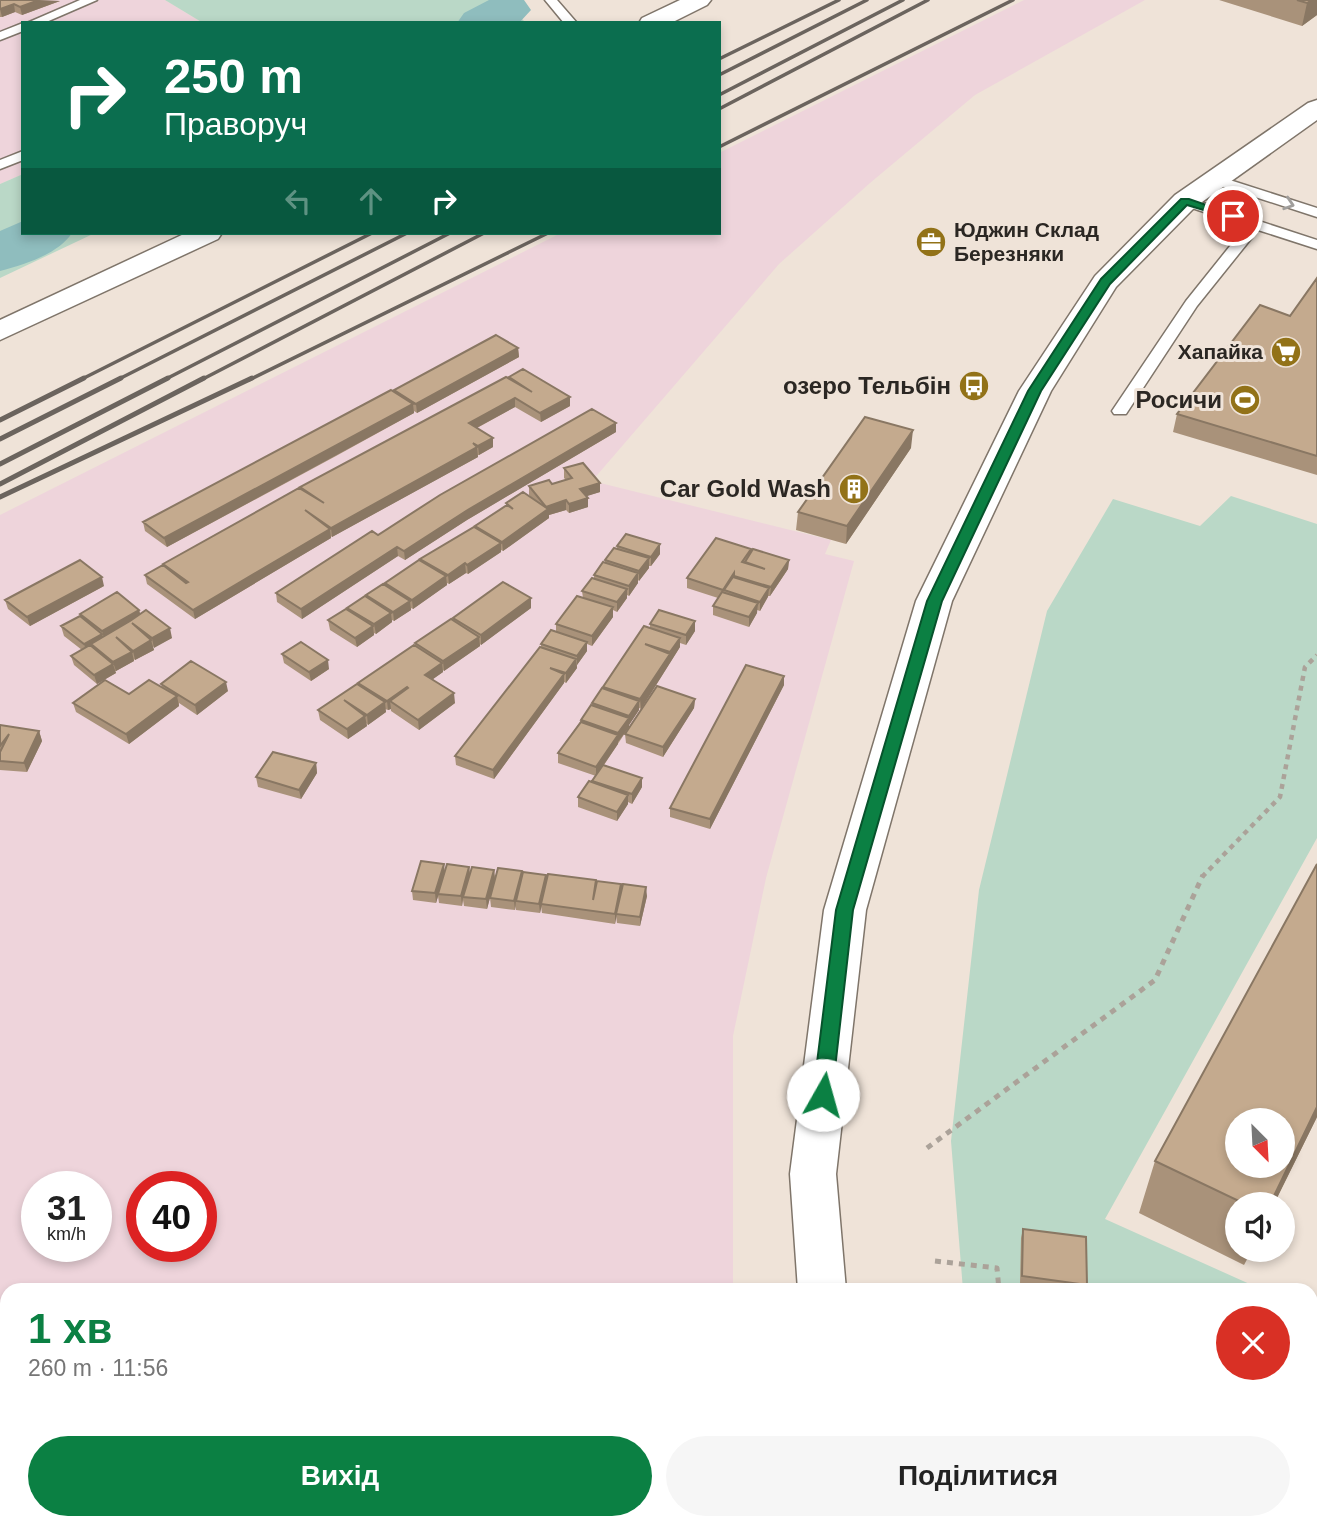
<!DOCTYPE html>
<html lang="uk">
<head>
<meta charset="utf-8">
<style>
	body { margin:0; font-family:Arial,sans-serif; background:#f6f6f6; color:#222; height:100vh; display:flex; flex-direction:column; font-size:26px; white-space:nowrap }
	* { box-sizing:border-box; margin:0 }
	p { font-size:23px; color:#767676 }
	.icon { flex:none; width:38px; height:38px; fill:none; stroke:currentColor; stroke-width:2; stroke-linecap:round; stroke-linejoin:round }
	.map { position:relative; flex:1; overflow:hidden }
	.sheet { position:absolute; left:0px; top:1283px; width:1318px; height:247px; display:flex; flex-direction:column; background:#fff; border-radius:21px 21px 0 0; box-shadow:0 4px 10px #0003 }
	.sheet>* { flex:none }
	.hud { position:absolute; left:21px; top:21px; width:700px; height:214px; border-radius:0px; box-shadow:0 4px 10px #0003; background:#0b6e4f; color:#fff; overflow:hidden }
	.needle { width:46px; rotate:156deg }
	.tools { position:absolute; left:1225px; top:1108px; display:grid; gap:14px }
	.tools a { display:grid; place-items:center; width:70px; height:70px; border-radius:50%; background:#fff; box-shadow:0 4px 10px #0003; font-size:35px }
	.speed { position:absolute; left:21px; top:1171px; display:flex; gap:14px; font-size:35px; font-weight:700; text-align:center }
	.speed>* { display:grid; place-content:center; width:91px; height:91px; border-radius:50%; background:#fff; box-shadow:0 4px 10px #0003; line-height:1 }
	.speed small { font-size:18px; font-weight:400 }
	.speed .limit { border:10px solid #d22; background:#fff; color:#111 }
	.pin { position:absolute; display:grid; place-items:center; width:60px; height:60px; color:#fff; margin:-30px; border:4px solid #fff; border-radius:50%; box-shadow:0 2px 7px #0007 }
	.me { position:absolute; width:77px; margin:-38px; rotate:7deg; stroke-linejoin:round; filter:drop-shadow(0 0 5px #0008) }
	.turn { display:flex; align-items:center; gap:24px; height:147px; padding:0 28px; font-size:32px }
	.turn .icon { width:91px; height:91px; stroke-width:2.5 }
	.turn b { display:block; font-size:49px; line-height:60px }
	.lanes { display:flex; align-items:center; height:66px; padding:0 28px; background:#0003; justify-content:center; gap:35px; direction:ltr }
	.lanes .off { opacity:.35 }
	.round { display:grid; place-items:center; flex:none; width:74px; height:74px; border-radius:37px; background:#f6f6f6 }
	.overview { display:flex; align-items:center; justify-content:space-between; height:119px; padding:0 28px }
	h1 { font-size:42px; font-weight:800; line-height:52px; color:#0b8043 }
	.cta { display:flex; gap:14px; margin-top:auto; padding:14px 28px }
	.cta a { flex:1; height:80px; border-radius:42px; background:#0b8043; color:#fff; font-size:28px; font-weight:800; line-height:80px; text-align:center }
	.cta a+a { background:#f6f6f6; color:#222 }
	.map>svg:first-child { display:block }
	.industrial { fill:#eed4db; fill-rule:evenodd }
	.green { fill:#bad8c7 }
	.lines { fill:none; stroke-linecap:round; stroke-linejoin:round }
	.river { fill:#8fbdbe; fill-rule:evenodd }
	.lane-casing { stroke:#7f756a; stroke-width:3 }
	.secondary-casing { stroke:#7f756a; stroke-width:3 }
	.primary-casing { stroke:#7f756a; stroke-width:3 }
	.path-far1 { stroke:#aba299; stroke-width:4.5; stroke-dasharray:5 5; stroke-linecap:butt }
	.path { stroke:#aba299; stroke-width:5; stroke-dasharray:6 6; stroke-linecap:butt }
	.lane { fill:#fff; fill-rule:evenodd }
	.secondary { fill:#fff; fill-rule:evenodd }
	.primary { fill:#fff; fill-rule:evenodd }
	.rail-far1 { stroke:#6b645e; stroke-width:3.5 }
	.rail { stroke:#6b645e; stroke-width:5 }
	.wall { fill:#a9927a }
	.shaded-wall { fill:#897763 }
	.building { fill:#c4aa8e; stroke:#897763; stroke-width:2; fill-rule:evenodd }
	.oneway { stroke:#a09e9c }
	.route { fill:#0b8043; stroke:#07532c; stroke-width:2 }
	.labels { text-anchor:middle; stroke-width:6; stroke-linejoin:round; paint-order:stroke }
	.far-poi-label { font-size:21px; font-weight:bold; fill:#2b2723; stroke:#efe3d8; text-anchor:start }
	.poi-label { font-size:24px; font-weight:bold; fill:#2b2723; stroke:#efe3d8; text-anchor:end }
</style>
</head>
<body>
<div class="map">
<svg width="1317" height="1528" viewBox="0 0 1317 1528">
	<rect width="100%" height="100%" fill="#efe3d8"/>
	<!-- industrial -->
	<path class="industrial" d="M0,0H165L203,23H23V174L0,184Z
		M1024,0H1145L975,95L870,183L779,264L592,481L831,540L825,554L854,561L766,878L733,1036V1290H7V1522H734V1528H0V515L561,233H719V153ZM37,1186H96V1246H37ZM142,1186H201V1246H142Z"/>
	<!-- green -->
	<path class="green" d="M165,0H503L526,23H203Z
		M23,174V233H95L0,278V184Z
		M1231,496L1317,524V838L1105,1219L1263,1290H963L951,1141L979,890L1047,611L1113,499L1200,526Z"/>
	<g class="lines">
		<!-- river -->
		<path class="river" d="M489,0H524L531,10L519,23H457L464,13Z
			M23,221V233H72C57,255 25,264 0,271V231Z"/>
		<!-- lane casing -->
		<g class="lane-casing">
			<path id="lane" d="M80,0H97L44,23H27Z
				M545,0H557L577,23H564Z
				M23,23V31L0,40V32Z
				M23,151V160L0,169V160Z
				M1214,175L1317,208V217L1209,182V176Z
				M1185,197L1317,240V249L1258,230L1197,306L1126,414H1114L1112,411L1186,301L1246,226L1180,204L1178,201Z
				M1317,1325V1347L1311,1349V1327Z"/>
		</g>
		<!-- secondary casing -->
		<g class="secondary-casing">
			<path id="secondary" d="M1317,100V120L1195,207L1116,287L1051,391L952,601L866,910L836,1174L846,1290H798L790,1174L824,910L916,601L1019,391L1095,276L1175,195L1308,103Z
				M812,1522H866V1528H812Z"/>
		</g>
		<!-- primary casing -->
		<g class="primary-casing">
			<path id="primary" d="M680,0H711L707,5L671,23H639L642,18Z
				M186,233H222L218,239L0,340V320Z"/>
		</g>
		<!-- path-far1 -->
		<path class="path-far1" d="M1202,877L1280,797L1305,667L1317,655"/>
		<!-- path -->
		<path class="path" d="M927,1148L1155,980L1203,875
			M935,1261L997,1268L999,1290"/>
		<!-- lane -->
		<use href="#lane" class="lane"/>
		<!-- secondary -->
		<use href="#secondary" class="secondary"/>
		<!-- primary -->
		<use href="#primary" class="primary"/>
		<!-- rail-far1 -->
		<path class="rail-far1" d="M719,59L839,0
			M719,75L867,0
			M719,95L903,0
			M719,109L928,0
			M719,147L1013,0
			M80,380L372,233
			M117,380L407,233
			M164,380L450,233
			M201,380L484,233
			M249,380L548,233"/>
		<!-- rail -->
		<path class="rail" d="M0,420L84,378
			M0,439L121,378
			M0,464L168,378
			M0,484L204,378
			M0,497L252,378"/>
	</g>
	<!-- wall -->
	<path class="wall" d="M0,0L60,1L22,15L15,12L2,17H0Z
		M1219,0H1317V15L1302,26Z
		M1317,278V475L1173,432L1177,414L1290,316Z
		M518,348L519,357L417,413L414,411V413L336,456L167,547L145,531L143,522L394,392V390Z
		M509,377L570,397V406L541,422L515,407L477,428L493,447L479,455H478V457L332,537L331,536V538L195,619L147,584L145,575L164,566L163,564L301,489L300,487L509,379Z
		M616,423V432L467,520L405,560L398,556L302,619L277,602L276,593L378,535Z
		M911,448L846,544L796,530L798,512Z
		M564,468L600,483V492L586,496L588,498V507L569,513L566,510L549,515V518L503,551L501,550V552L468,574L466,573L449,584L447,583V585L413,609L411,608V610L394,621L392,620V622L376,634L374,633V635L357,647L330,630L328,620L347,610V608L366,597V595L385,585V583L421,561L420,559L476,528L475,526L506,506V503L531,497L529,495V486L552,484L566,480L564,478Z
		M617,546L660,554L651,566H649V568L639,581L638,580V583L629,596L627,595V598L617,612L613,610V617L592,646L587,644V651L577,665V668L566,683L564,682V683L494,779L456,765L455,756L541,647V644L556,632V624L583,598L582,591L594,578V575L605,563V560L617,548Z
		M751,549V552L789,560L788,569L770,596H768L760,611L757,610V613L749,627L713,615V606L718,598L687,588V578Z
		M104,586L30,626L8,609L5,600Z
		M531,598V608L481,645L480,644V646L444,671L443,670V672L433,679L455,703L419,730L391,711V709L388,710L385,709L386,712L368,725L366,723L367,726L348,739L320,720L318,710L359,685L358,683L415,645V643L453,621V618Z
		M139,610L140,614L172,638L153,647L154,650L135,660L134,659V661L116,671H115L116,673L97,684L74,665L71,656L82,650L64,636L61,626L81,617L80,614Z
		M650,624L695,631L686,645L680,643V647L641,709L639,708V710L629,725V727L604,765L642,778V787L632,804L628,802V804L617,821L578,807V797L592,783V781L596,776L558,763V753L592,705V703L603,689V687L650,629Z
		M282,654L329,669L311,681L284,663Z
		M784,676V685L710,829L670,817V808Z
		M161,684L228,691L197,715L179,703V706L129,744L76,712L73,703L129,694L162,687Z
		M695,699L694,708L663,757L626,743L625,734Z
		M0,725L39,731L42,741L27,772L0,770Z
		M316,763L317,773L301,799L258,787L256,777Z
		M469,867L470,873L494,870L495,879L487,909L464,906L463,900L462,906L439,903L438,896L436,903L413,900L412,891L444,872Z
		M522,871V876L546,875L547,882L596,880V886L621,884V893L647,896L640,926L617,923L616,916L615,924L542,913L541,906L540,913L516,910V906L515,910L491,907L490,898Z
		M1317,1117L1274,1204H1237V1250H1252L1244,1265L1139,1213L1155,1161Z
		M1023,1229L1087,1285L1085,1290H1057L1020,1285L1021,1238Z
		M1141,1522H1311L1317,1528H1151Z"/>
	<!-- shaded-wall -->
	<path class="shaded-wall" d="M39,0L60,1L22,15L20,7Z
		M1312,0H1317V15L1302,26L1307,3Z
		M14,4L15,12L2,17L0,9Z
		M518,348L519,357L417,413L416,404Z
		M570,397V406L541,422L540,413Z
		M515,398V407L469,432V423Z
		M413,404L414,413L167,547L164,538Z
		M616,423V432L467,520L405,560L404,551L466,511Z
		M913,430L911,448L846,544L847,526Z
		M493,438V447L479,455L478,446Z
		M477,447L478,457L332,537L331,528Z
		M600,483V492L581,498L580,489Z
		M588,498V507L569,513V504Z
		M566,500V510L549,515V518L503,551L502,542L546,507Z
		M330,529L331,538L195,619L193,610Z
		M501,543V552L468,574L467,565Z
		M660,544V554L651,566V557Z
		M397,547L398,556L302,619L301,609Z
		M649,558V568L639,581V571Z
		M789,560L788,569L770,596L771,587Z
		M465,563L466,573L449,584L448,575Z
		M638,573V583L629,596V586Z
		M446,576L447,585L413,609L412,600Z
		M102,577L104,586L30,626L27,617Z
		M769,588L768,597L760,611V602Z
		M627,589V598L617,612V602Z
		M531,598V608L481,645V635Z
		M410,601L411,610L394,621L393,612Z
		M758,603L757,613L749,627V617Z
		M613,607V617L592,646V636Z
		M139,610L142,620L105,641L102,631Z
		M391,613L392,622L376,634L374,624Z
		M695,621V631L686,645V635Z
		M373,626L374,635L357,647L355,638Z
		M170,628L172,638L154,648L152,638Z
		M102,634L105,643L91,644L92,650L87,654L84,644Z
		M479,637L480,646L444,671L443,661Z
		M680,638V647L641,709L640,699Z
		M151,640L154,650L135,660L133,651Z
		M587,642V651L577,665V656Z
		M132,652L134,661L116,671L113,662Z
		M576,659L577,668L566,683V673Z
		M328,660L329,669L311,681L309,672Z
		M442,663L443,672L426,684L425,675Z
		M113,664L116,673L97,684L94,675Z
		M564,674V683L494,779L493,770Z
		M784,676V685L710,829V819Z
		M226,682L228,691L197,715L195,705Z
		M407,687L408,696L390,701L391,709L388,710L387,701Z
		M454,693L455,703L419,730L418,720Z
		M177,696L179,706L129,744L126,734Z
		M695,699L694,708L663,757V747Z
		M639,701V710L629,725V716Z
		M385,702L386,712L368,725L367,715Z
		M365,716L367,726L348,739L347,729Z
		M629,718V727L618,742V733Z
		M39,731L42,741L27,772L24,763Z
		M618,735V744L596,776V767Z
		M316,763L317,773L301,799L299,790Z
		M642,778V787L632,804V794Z
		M628,795V804L617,821V812Z
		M444,864L445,874L436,903L435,893Z
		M469,867L470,876L463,897L462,906L461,896Z
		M494,870L495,879L487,909L486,899Z
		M522,871V881L516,901L515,910L514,901Z
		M546,875L547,884L540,913L539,904Z
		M621,884V893L615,924V914Z
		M646,887L647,896L640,926V917Z
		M1317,1107V1117L1274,1204H1270Z"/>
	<!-- building -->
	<path class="building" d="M0,0H39L20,7L14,4L0,9Z
		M1297,0H1312L1307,3Z
		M1317,278V456L1177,414L1260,305L1290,316Z
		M496,335L518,348L416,404L394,390Z
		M523,369L570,397L540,413L515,398L484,415L469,423L493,438L478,446L473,443L477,447L331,528L305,510L330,529L193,610L145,575L163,565L186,583L188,582L163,564L299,488L324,503L300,487L506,377L532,392L509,377Z
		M391,390L413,404L164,538L143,522Z
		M592,409L616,423L466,511L404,551L397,547L301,609L276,593L372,531L378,535L440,495Z
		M865,417L913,430L847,526L798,512Z
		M583,463L600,483L580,489L588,498L569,504L566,500L546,507L529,486L549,480L552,484L572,478L564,468Z
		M523,492L548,509L502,542L475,526L507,505L513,509L506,503Z
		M474,527L501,543L467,565L465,563L448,575L420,559Z
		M626,534L660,544L651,557L617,546Z
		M716,538L751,549L742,562L765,569L745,562L753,549L789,560L771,587L734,576V573L723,590L687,578Z
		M614,548L649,558L639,571L605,560Z
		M80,560L102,577L27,617L5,600Z
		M419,560L446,576L412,600L385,583Z
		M603,562L638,573L629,586L594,575Z
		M733,577L769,588L760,602L724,590Z
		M592,578L627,589L617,602L582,591Z
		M503,582L531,598L481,635L453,618Z
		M383,584L410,601L393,612L366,595Z
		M117,592L139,610L102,631L80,614Z
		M722,592L758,603L749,617L713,606Z
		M365,596L391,613L374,624L347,608Z
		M577,596L613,607L592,636L556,624Z
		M346,609L373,626L355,638L328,620Z
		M146,610L170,628L152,638L132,623L151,640L133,651L116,637L132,652L113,662L91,644L130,621Z
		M659,610L695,621L686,635L650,624Z
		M80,616L102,634L84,644L61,626Z
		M451,619L479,637L443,661L415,643Z
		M644,626L680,638L670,652L645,644L670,654L640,699L603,687Z
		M551,630L587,642L577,656L541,644Z
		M301,642L328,660L309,672L282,654Z
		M90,645L113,664L94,675L71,656Z
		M414,645L442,663L425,675L454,693L418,720L390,701L408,688L407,687L387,701L358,683Z
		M540,647L576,659L566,673L550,668L564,674L493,770L455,756Z
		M191,661L226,682L195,705L161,684Z
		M746,665L784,676L710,819L670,808Z
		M105,680L129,694L149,680L177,696L126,734L73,703Z
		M357,684L385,702L367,715L344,700L365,716L347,729L318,710Z
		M657,686L695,699L663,747L625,734Z
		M602,688L639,701L629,716L592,703Z
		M591,705L629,718L618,733L581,720Z
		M581,722L618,735L596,767L558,753Z
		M0,725L39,731L24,763L0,761V752L9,734L0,746Z
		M273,752L316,763L299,790L256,777Z
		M603,765L642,778L632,794L592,781Z
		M589,781L628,795L617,812L578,797Z
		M421,861L444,864L435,893L412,891Z
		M447,864L469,867L461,896L438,894Z
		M1317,864V1107L1270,1204H1245L1155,1161ZM1237,1120H1283V1166H1237Z
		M472,867L494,870L486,899L463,897Z
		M498,868L522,871L514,901L490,898Z
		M523,872L546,875L539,904L516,901Z
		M548,874L596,880L593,900L597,881L621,884L615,914L541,904Z
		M623,884L646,887L640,917L616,914Z
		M1023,1229L1086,1237L1087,1285L1022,1276Z
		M1311,1430L1317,1433V1528H1258L1248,1522H1311Z"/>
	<!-- one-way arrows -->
	<defs><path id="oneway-chevron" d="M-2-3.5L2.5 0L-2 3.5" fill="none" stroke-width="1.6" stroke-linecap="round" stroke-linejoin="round" transform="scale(1.75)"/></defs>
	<use class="oneway" href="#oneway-chevron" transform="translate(1289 204) rotate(18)"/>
	<!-- route -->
	<path class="route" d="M1181,199H1189L1238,216L1233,219L1187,205L1110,284L1041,391L942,601L853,910L832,1095L829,1100L823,1102L816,1100L813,1095L836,910L927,601L1028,391L1101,279Z"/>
	<!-- icons -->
	<defs>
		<g id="office-disc" transform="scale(1.575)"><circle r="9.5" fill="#927218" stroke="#efe3d8"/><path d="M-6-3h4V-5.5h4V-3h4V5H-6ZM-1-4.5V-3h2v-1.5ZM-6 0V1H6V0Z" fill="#fff"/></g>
		<g id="supermarket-disc" transform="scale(1.575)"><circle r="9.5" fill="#927218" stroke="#efe3d8"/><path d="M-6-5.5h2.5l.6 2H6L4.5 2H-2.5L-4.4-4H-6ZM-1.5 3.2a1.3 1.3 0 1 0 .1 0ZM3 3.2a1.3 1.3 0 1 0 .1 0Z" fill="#fff"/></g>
		<g id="bus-disc" transform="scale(1.575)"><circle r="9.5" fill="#927218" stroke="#efe3d8"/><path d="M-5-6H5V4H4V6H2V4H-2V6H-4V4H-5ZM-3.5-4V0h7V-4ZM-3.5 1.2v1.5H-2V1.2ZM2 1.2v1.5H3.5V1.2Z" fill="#fff"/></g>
		<g id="stadium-disc" transform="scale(1.575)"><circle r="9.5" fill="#927218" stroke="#efe3d8"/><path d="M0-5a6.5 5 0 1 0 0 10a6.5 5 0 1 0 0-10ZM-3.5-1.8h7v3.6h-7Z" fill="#fff"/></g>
		<g id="building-disc" transform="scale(1.575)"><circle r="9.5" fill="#927218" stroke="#efe3d8"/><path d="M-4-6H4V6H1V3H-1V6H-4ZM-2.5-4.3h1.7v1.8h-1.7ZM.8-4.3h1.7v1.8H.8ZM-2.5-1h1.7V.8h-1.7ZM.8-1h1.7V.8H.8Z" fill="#fff"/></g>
	</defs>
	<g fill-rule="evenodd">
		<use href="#office-disc" x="931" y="242"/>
		<use href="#supermarket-disc" x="1286" y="352"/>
		<use href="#bus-disc" x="974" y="386"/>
		<use href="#stadium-disc" x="1245" y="400"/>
		<use href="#building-disc" x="854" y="489"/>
	</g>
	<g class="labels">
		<!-- far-poi labels -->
		<g class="far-poi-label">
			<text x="954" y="237">Юджин Склад<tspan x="954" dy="24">Березняки</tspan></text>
			<text x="1263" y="359" text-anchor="end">Хапайка</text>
		</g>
		<!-- poi labels -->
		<g class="poi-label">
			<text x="951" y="394">озеро Тельбін</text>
			<text x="1222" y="408">Росичи</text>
			<text x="831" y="497">Car Gold Wash</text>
		</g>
	</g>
</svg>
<div class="tools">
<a><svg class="needle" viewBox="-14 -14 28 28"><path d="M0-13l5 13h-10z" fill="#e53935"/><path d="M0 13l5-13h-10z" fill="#767676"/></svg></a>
<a><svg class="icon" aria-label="sound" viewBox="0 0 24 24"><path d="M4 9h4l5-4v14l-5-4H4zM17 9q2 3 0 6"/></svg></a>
</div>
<div class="speed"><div>31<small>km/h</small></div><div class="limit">40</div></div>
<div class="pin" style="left:1233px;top:216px;background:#d93025"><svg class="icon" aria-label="arrive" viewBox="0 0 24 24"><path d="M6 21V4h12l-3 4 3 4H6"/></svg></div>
<svg class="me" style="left:823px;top:1095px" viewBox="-20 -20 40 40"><circle r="19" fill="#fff"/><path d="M0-13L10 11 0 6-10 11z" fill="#0b8043"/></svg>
<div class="hud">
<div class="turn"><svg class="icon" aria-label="right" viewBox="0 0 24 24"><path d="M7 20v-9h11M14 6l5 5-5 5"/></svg><div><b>250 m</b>Праворуч</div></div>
<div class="lanes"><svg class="icon off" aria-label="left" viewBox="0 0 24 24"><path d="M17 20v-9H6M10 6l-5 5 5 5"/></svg><svg class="icon off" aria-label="ahead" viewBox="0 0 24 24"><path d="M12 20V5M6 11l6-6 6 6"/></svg><svg class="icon" aria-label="right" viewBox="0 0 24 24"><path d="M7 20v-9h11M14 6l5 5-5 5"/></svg></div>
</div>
<section class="sheet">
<div class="overview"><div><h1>1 хв</h1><p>260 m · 11:56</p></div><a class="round" style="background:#d93025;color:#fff"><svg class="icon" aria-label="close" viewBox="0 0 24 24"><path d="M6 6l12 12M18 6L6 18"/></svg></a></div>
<div class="cta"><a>Вихід</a><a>Поділитися</a></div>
</section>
</div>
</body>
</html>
